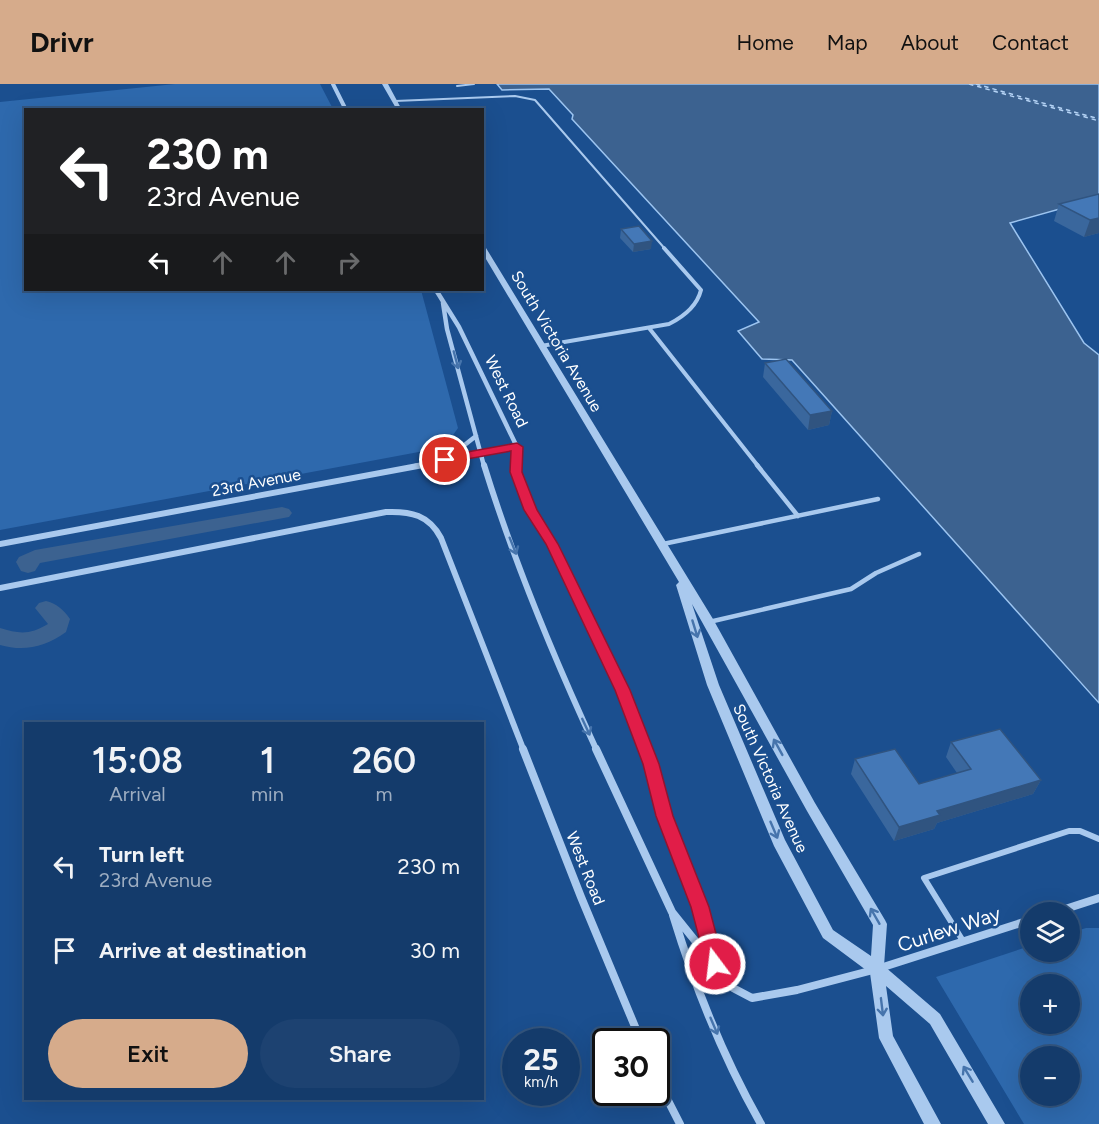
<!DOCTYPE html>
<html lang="en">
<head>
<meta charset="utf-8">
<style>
	body { margin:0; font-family:Figtree,sans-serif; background:#1d4271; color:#f1f3f6; height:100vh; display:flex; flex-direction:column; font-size:22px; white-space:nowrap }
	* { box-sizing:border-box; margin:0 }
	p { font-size:20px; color:#9dadc1 }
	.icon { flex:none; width:33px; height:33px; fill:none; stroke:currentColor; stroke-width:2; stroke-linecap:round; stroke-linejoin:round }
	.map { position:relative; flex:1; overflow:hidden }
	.panel { position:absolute; left:24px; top:638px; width:460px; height:378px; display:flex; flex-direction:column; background:#143b6b; border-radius:0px; box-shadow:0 6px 24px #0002,0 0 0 2px #33557e }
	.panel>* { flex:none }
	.hud { position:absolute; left:24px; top:24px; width:460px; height:183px; border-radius:0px; box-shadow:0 6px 24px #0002,0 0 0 2px #33557e; background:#202124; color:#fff; overflow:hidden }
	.fabs { position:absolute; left:1020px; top:818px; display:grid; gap:12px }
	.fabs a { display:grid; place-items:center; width:60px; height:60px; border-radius:50%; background:#143b6b; box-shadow:0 6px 24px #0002,0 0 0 2px #33557e; font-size:30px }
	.speed { position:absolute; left:502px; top:944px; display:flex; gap:12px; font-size:30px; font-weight:700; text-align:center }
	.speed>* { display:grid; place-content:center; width:78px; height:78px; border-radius:50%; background:#143b6b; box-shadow:0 6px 24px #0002,0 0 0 2px #33557e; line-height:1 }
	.speed small { font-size:15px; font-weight:400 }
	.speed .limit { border:3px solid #111; border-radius:9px; background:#fff; color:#111 }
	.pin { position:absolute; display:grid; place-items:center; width:51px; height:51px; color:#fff; margin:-26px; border:3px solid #fff; border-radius:50%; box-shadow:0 2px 6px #0007 }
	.me { position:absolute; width:66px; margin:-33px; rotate:345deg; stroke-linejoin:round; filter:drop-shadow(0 0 4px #0008) }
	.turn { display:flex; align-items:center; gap:21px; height:126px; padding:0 24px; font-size:27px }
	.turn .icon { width:78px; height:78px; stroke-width:2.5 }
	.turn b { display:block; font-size:42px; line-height:51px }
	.lanes { display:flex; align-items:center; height:57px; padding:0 24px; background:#0003; justify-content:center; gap:30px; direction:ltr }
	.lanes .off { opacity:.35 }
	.eta { display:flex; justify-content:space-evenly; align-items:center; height:102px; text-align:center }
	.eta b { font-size:36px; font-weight:600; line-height:42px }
	.cta { display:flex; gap:12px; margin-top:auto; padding:12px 24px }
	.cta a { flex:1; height:69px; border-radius:36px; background:#d6ab8b; color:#111; font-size:24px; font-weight:600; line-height:69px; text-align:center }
	.cta a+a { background:#1d4271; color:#f1f3f6 }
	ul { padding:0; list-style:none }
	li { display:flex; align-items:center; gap:18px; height:84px; padding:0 24px }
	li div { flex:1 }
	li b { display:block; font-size:22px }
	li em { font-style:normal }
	header { display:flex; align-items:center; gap:36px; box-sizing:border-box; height:84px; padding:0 30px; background:#d6ab8b; color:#111 }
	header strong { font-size:28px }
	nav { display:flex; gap:33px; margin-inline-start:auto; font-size:21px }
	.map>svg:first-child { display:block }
	.green { fill:#2e69ad; fill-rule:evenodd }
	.water { fill:#3c6290; stroke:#9cc4f0; stroke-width:1.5 }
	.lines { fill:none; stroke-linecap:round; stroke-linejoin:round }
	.canal { fill:#3c6290; fill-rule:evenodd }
	.ferry { stroke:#b5d3f5; stroke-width:1.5; stroke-dasharray:4.5 4; stroke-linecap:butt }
	.service-far3 { stroke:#a9c9ee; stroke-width:2 }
	.service-far2 { stroke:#a9c9ee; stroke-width:4 }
	.service-far1 { stroke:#a9c9ee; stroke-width:4.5 }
	.service { stroke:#a9c9ee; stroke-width:6 }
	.minor-far3 { stroke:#a9c9ee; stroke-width:4 }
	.minor-far2 { stroke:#a9c9ee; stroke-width:4.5 }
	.minor-far1 { stroke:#a9c9ee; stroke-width:6 }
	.minor { stroke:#a9c9ee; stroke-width:8 }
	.tertiary { fill:#a9c9ee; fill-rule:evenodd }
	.wall { fill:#3a679d }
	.shaded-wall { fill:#305480 }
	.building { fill:#4478b7; stroke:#305480; stroke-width:1.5 }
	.oneway { stroke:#4674ac }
	.route { fill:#e11d48; stroke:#92132f; stroke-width:1.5 }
	.labels { text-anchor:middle; stroke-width:5; stroke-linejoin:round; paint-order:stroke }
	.street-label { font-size:16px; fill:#fff; stroke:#1b4f8f }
	.near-street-label { font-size:20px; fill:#fff; stroke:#1b4f8f }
</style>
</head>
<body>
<header>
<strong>Drivr</strong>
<nav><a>Home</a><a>Map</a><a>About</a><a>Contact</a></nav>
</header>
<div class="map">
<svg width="1099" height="1040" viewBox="0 0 1099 1040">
	<rect width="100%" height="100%" fill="#1b4f8f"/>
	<!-- green -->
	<path class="green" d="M175,0H320L333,25L26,26V206H421L458,344L448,358L424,367L0,446V18Z
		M1086,844H1099V1040H1024L936,893L1030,862V867H1070V849ZM1030,900H1070V939H1030ZM1030,972H1070V1011H1030Z"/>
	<!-- water -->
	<path class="water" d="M497,0H1099V114L1010,139L1084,259L1099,271V619L792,276L762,275L738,247L759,238L572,35L573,31L549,5L502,6Z"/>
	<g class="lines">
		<!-- canal -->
		<path class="canal" d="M282,423L289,425L292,429L289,433L40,479L35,487L28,489L21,487L16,478L19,473L35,466Z
			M46,517C56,519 64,526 70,535L66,548C45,563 24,568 0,561V544C19,550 30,551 48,540L35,524L39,519Z"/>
		<!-- ferry -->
		<path class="ferry" d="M969,0L1099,37
			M976,0L1099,35"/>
		<!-- service-far3 -->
		<path class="service-far3" d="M457,2L474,0
			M395,17L515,12L535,16L666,166"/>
		<!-- service-far2 -->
		<path class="service-far2" d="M649,244L758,382
			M541,262L669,240C683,233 697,222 701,206L664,164"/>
		<!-- service-far1 -->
		<path class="service-far1" d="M757,381L798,432
			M663,460L878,415
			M709,538L851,505L876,489L919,470"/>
		<!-- service -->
		<path class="service" d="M963,857L924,794L1069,747H1080L1099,755"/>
		<!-- minor-far3 -->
		<path class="minor-far3" d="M333,0L346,26"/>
		<!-- minor-far2 -->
		<path class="minor-far2" d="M436,206L459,243L517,363L516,382
			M443,219L447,245L484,382
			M448,374L476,352
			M415,382L517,363"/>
		<!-- minor-far1 -->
		<path class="minor-far1" d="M484,381C514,478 554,574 597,667
			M516,381C515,408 541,439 553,463C587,530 618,597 646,667
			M0,460L423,381
			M0,504L386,428C411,427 429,431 441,454L524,667"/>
		<!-- minor -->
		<path class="minor" d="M523,665L581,813L641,957
			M596,665L672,828L733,904L752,914L797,906L877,885L1030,836
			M645,665L664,732L700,823L714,876
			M1056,828L1099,814
			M673,831C695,903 724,975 761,1040
			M657,995L680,1040"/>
		<!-- tertiary -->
		<path class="tertiary" d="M382,0H388L402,26H397Z
			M483,162L486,164L713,535L815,719L885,836L887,840L884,882L940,930L1005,1040H988L930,940L886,902L893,952L941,1040H924L879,954L870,889L823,854L774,762L707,601L676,501L679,498L483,170ZM692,520L807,727L873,841L871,872L833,846L785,756L719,601Z"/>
	</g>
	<!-- wall -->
	<path class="wall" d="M1099,110V149L1084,153L1054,137L1059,120Z
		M621,145L651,165L633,168L620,154Z
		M765,279L832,327L829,341L808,346L763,293Z
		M951,658L1041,696L1033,710L937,739L934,745L894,757L851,690L855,675L919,700L957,689L946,673Z"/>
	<!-- shaded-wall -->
	<path class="shaded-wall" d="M1099,134V149L1084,153L1090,136Z
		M652,157L651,165L633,168L634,160Z
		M832,327L829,341L808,346L810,331Z
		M1041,696L1033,710L937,739L934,745L894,757L899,743L937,727Z"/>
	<!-- building -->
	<path class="building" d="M1099,110V134L1090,136L1059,120Z
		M639,142L652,157L634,160L621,145Z
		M786,275L832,327L810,331L765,279Z
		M1000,645L1041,696L937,727L940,731L899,743L855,675L895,665L919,700L971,685L951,658Z"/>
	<!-- one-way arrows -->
	<defs><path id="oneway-shaft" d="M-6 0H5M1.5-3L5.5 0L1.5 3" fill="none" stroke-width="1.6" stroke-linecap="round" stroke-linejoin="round" transform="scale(1.5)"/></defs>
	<g class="oneway">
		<use href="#oneway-shaft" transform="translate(456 276) rotate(75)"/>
		<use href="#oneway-shaft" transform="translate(513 462) rotate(68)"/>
		<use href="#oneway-shaft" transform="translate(695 545) rotate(73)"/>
		<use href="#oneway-shaft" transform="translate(586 643) rotate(65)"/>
		<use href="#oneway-shaft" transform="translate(778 663) rotate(-119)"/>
		<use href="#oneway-shaft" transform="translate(774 746) rotate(67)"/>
		<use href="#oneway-shaft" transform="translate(875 832) rotate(-120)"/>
		<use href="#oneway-shaft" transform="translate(882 923) rotate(83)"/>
		<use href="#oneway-shaft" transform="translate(714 942) rotate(67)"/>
		<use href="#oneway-shaft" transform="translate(968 990) rotate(-121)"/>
	</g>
	<!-- route -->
	<path class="route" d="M517,359L523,363L522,388L537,426L558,460L630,606L659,680L673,732L709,823L724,880L721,886L715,888L708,886L706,880L691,823L656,732L643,680L615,606L546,460L524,426L510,388L511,367L445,379L439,376L445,372Z"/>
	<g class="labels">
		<!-- street labels -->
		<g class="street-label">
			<text transform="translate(557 257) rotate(59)" y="6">South Victoria Avenue</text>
			<text transform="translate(507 307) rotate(64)" y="6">West Road</text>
			<text transform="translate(256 398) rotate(-11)" y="6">23rd Avenue</text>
			<text transform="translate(771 694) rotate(66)" y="6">South Victoria Avenue</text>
			<text transform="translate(586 784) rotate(68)" y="6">West Road</text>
		</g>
		<!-- near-street labels -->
		<g class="near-street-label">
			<text transform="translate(949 845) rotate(-18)" y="7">Curlew Way</text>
		</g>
	</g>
</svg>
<div class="fabs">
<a><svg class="icon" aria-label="layers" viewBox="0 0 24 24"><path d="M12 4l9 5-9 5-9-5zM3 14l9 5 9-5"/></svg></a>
<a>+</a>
<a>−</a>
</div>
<div class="speed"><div>25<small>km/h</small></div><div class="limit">30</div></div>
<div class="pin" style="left:445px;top:376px;background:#d93025"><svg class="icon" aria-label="arrive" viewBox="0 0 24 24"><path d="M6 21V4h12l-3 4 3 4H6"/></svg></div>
<svg class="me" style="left:715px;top:880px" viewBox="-20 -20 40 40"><circle r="17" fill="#e11d48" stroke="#fff" stroke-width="3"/><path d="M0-11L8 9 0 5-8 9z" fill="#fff"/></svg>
<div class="hud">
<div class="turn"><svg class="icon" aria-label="left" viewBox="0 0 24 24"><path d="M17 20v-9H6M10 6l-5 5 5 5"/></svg><div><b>230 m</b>23rd Avenue</div></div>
<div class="lanes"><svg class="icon" aria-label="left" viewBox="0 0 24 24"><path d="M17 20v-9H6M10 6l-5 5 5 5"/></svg><svg class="icon off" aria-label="ahead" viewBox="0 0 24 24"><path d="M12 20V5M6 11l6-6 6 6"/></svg><svg class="icon off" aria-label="ahead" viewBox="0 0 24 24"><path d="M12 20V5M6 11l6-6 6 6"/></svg><svg class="icon off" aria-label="right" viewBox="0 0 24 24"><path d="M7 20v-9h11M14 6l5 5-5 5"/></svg></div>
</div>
<section class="panel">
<div class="eta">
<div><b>15:08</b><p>Arrival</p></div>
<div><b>1</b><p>min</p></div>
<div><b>260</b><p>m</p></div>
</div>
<ul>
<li><svg class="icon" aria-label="left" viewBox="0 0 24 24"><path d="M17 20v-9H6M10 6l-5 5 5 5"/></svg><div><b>Turn left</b><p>23rd Avenue</p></div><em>230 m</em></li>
<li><svg class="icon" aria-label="arrive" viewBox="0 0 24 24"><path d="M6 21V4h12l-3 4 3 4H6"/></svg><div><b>Arrive at destination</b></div><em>30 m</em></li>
</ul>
<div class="cta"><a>Exit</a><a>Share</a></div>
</section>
</div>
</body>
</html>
